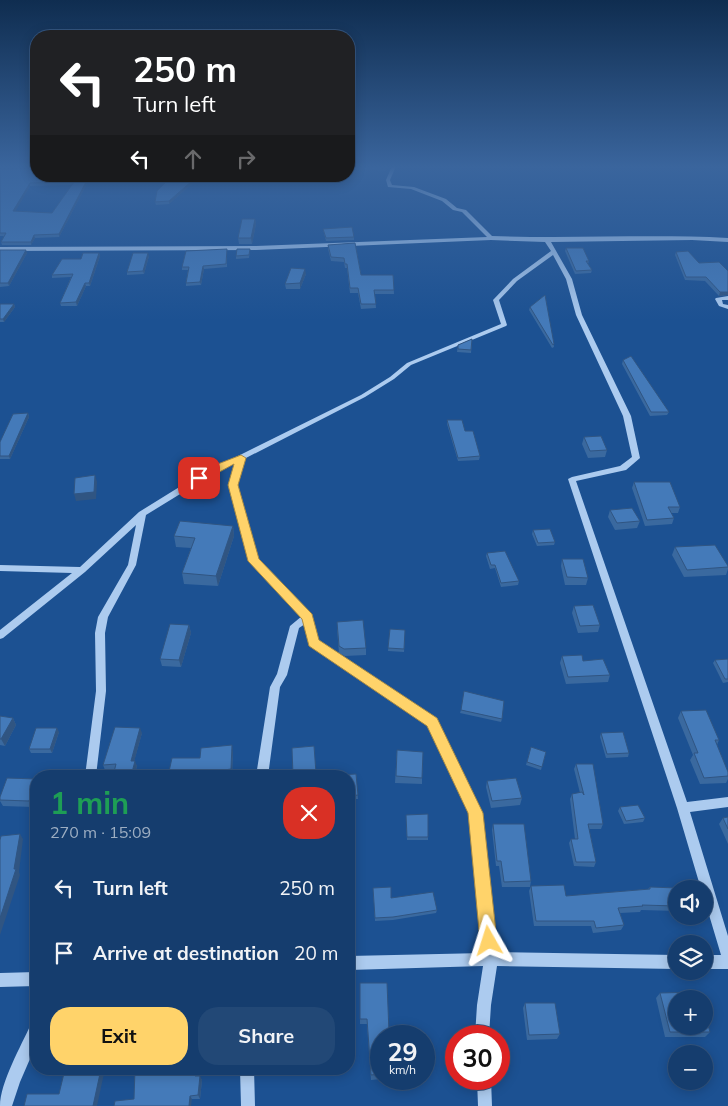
<!DOCTYPE html>
<html lang="en">
<head>
<meta charset="utf-8">
<style>
	body { margin:0; font-family:Mulish,sans-serif; background:#224876; color:#f1f3f6; height:100vh; display:flex; flex-direction:column; font-size:19px; white-space:nowrap }
	* { box-sizing:border-box; margin:0 }
	p { font-size:16px; color:#9daec2 }
	.icon { flex:none; width:28px; height:28px; fill:none; stroke:currentColor; stroke-width:2; stroke-linecap:round; stroke-linejoin:round }
	.map { position:relative; flex:1; overflow:hidden }
	.side { position:absolute; left:30px; top:770px; width:325px; height:305px; display:flex; flex-direction:column; background:#153d6e; border-radius:20px; box-shadow:0 2px 12px #0003,0 0 0 1px #345681 }
	.side>* { flex:none }
	.guide { position:absolute; left:30px; top:30px; width:325px; height:152px; border-radius:20px; box-shadow:0 2px 12px #0003,0 0 0 1px #345681; background:#202124; color:#fff; overflow:hidden }
	.buttons { position:absolute; left:668px; top:880px; display:grid; gap:10px }
	.buttons a { display:grid; place-items:center; width:45px; height:45px; border-radius:50%; background:#153d6e; box-shadow:0 2px 12px #0003,0 0 0 1px #345681; font-size:25px }
	.speed { position:absolute; left:370px; top:1025px; display:flex; gap:10px; font-size:25px; font-weight:700; text-align:center }
	.speed>* { display:grid; place-content:center; width:65px; height:65px; border-radius:50%; background:#153d6e; box-shadow:0 2px 12px #0003,0 0 0 1px #345681; line-height:1 }
	.speed small { font-size:12px; font-weight:400 }
	.speed .limit { border:8px solid #d22; background:#fff; color:#111 }
	.pin { position:absolute; display:grid; place-items:center; width:42px; height:42px; color:#fff; margin:-21px; border-radius:10px; box-shadow:0 2px 8px #0006 }
	.me { position:absolute; width:55px; margin:-28px; rotate:354deg; stroke-linejoin:round; filter:drop-shadow(0 0 4px #0008) }
	.turn { display:flex; align-items:center; gap:18px; height:105px; padding:0 20px; font-size:22px }
	.turn .icon { width:65px; height:65px; stroke-width:2.5 }
	.turn b { display:block; font-size:35px; line-height:42px }
	.lanes { display:flex; align-items:center; height:48px; padding:0 20px; background:#0003; justify-content:center; gap:25px; direction:ltr }
	.lanes .off { opacity:.35 }
	.round { display:grid; place-items:center; flex:none; width:52px; height:52px; border-radius:20px; background:#224876 }
	.head { display:flex; align-items:center; justify-content:space-between; height:85px; padding:0 20px }
	h1 { font-size:30px; font-weight:700; line-height:38px; color:#1e9e55 }
	.primary-button { display:flex; gap:10px; margin-top:auto; padding:10px 20px }
	.primary-button a { flex:1; height:58px; border-radius:20px; background:#ffd36a; color:#111; font-size:20px; font-weight:700; line-height:58px; text-align:center }
	.primary-button a+a { background:#224876; color:#f1f3f6 }
	ul { padding:0; list-style:none }
	li { display:flex; align-items:center; gap:15px; height:65px; padding:0 20px }
	li div { flex:1 }
	li b { display:block; font-size:19px }
	li em { font-style:normal }
	.map>svg:first-child { display:block }
	.lines { fill:none; stroke-linecap:round; stroke-linejoin:round }
	.minor { fill:#accbef; fill-rule:evenodd }
	.wall { fill:#3a699f; fill-rule:evenodd }
	.shaded-wall { fill:#305582 }
	.building { fill:#447ab9; stroke:#305582; fill-rule:evenodd }
	.route { fill:#ffd36a; stroke:#a68945 }
</style>
</head>
<body>
<div class="map">
<svg width="728" height="1106" viewBox="0 0 728 1106">
	<rect width="100%" height="100%" fill="#1c5192"/>
	<g class="lines">
		<!-- minor -->
		<path class="minor" d="M392,166H396L390,180L392,185L414,187L446,199L457,208L466,210L492,236C571,239 650,234 728,238V242L692,240L551,242L572,279L582,315L631,416L640,458L626,470L576,481L687,802L728,797V807L690,812L728,936V969H704V955H721L704,898V889H701L677,808L568,479L572,477L620,466L632,457L623,416L576,315L566,279L553,255L517,281L499,300L507,325L506,326L411,365L394,379L365,397L244,459L237,485L258,560L311,614L318,641L436,719L481,813L497,952L676,955V969L497,966L491,1005L489,1036H475L477,1005L483,966L349,970V956L484,953L469,813L428,725L311,646L305,624L299,628L287,675L280,687L268,776H256L270,687L277,674L290,626L302,616L250,561L229,485L236,463L216,472L146,515L136,565L108,617L105,633L106,691L96,776H85L96,691L95,633L98,617L128,565L136,525L85,572L3,638L0,639V630L72,573L0,571V565L80,567L139,512L210,468L238,456L361,395L390,377L407,363L501,324L493,300L513,279L551,251L545,242L491,240L256,250L0,251V247L256,246L487,237L462,212L453,210L442,201L411,189L388,187L386,180Z
			M728,296V300H722L723,304L728,305V309L719,306L715,299L716,298Z
			M36,972V986L0,987V973Z
			M36,1022V1045L20,1082L12,1106H0C0,1083 21,1046 31,1024Z
			M240,1069H254L255,1106H241Z
			M477,1079H491L492,1106H478Z"/>
	</g>
	<!-- wall -->
	<path class="wall" d="M349,166H387L386,171L349,169Z
		M0,169L91,176L59,237L35,238L31,245H2L1,242L4,236H0ZM72,185L52,213L15,211L30,186Z
		M256,176H291L288,179Z
		M193,183L169,204L156,205L155,202Z
		M255,219L256,224L252,244H239L238,238Z
		M323,229L354,237V240L326,241Z
		M355,243L361,275H393L394,294H375L376,308L361,309L358,293H350L347,268H345L344,262L331,261L328,249V245Z
		M566,248L589,261L588,264L592,270L591,273L575,274L565,251Z
		M250,249L249,258L236,259V256Z
		M0,250L27,253L9,286L0,287Z
		M227,252V267L204,269L201,285L186,286V283L188,270H182V267Z
		M676,252L699,263L728,271V295L719,296L705,281L685,280L675,255Z
		M99,253L100,256L90,286H86L77,306H61L60,303L71,277L52,278V275L81,259Z
		M149,256L144,274L127,275V272Z
		M306,274L300,289H286L285,284Z
		M545,295L554,347L552,348L529,310L530,307Z
		M0,304H14L15,307L4,322H0Z
		M472,339L471,353L457,352L458,345Z
		M623,360L669,412L667,415L650,416L622,364Z
		M28,413L29,417L10,459H0V442Z
		M447,420L465,431L480,456L479,460L458,461L447,424Z
		M584,437L607,450L605,457L588,458L582,444Z
		M634,482L680,507L678,513H671L674,518L672,524L645,526L632,488Z
		M610,510L640,521L637,528L615,530L608,517Z
		M233,526L234,536L218,586L184,584L182,573L191,548L176,547L174,536Z
		M533,530L555,542L554,545L537,546L532,534Z
		M675,547L728,566V569L726,575L684,577L672,555Z
		M487,553L519,581L518,585L501,587L495,568L490,569L486,556Z
		M562,559L588,578L586,585H565L561,566Z
		M574,606L600,625L598,632L578,633L572,613Z
		M189,625L191,633L181,667L162,666L160,659Z
		M337,629L366,648V655L345,656L339,653Z
		M390,629L405,630L404,652L388,651Z
		M562,656L583,661L610,675L608,682L566,684L560,663Z
		M728,659V682L723,683L713,663L715,660Z
		M461,710L502,719L501,722L460,713Z
		M681,711L719,740L717,745L728,772V779L726,783L700,784L690,760L693,755L678,718Z
		M0,716L13,718L16,725L5,746L0,745Z
		M59,732L52,753H31L29,749Z
		M142,733L134,761L137,766L134,776H113L115,769L105,770L103,765Z
		M601,733L629,753L628,757L606,758L600,737Z
		M314,746L316,776H293L292,748Z
		M531,747L546,752L541,770L526,765Z
		M397,750L422,778V784L395,783Z
		M233,752L232,776H168L200,758Z
		M576,764L603,824L601,829H589L596,862L594,867L574,866L569,843L571,839H575L570,799L572,794L580,793L574,769Z
		M356,774L358,799H349V776Z
		M36,779L33,807L3,806L0,801V797Z
		M487,781L522,798L520,805L491,808L486,787Z
		M620,807L645,818L643,822L624,824L618,811Z
		M406,815L428,837V840H407Z
		M728,817V844L719,824L723,818Z
		M493,824L531,881L530,887H502L499,866H496L492,830Z
		M531,886L566,896L648,889L650,887L676,889V911L641,910L640,912L620,913L624,925L621,930L593,933L591,926H534L529,891Z
		M373,888L391,898L437,910L436,913L393,920L375,921Z
		M360,983L381,1036V1079L371,1080L367,1024H360Z
		M660,993L710,1032L705,1037H665L656,998Z
		M525,1003L560,1034L557,1039L527,1040L523,1008Z
		M135,1069H199L198,1076L202,1080L200,1099H134Z"/>
	<!-- shaded-wall -->
	<path class="shaded-wall" d="M89,176H91L59,237V234Z
		M193,176H194L193,183L169,204V201Z
		M30,183V186L14,214L13,211Z
		M255,219L256,224L252,244L251,238Z
		M34,235L35,238L31,245V242Z
		M26,250L27,253L9,286L8,283Z
		M99,253L100,256L90,286L89,283Z
		M148,253L149,256L144,274L143,271Z
		M203,266L204,269L201,285L200,282Z
		M305,269L306,274L300,289V283Z
		M85,283L86,286L77,306L76,302Z
		M720,292H728V295L719,296Z
		M14,304L15,307L4,322L3,319Z
		M28,413L29,417L10,459L9,456Z
		M95,475L97,482L96,499L76,501L74,494Z
		M233,526L234,536L218,586L216,576Z
		M189,625L191,633L181,667L179,660Z
		M13,718L16,725L5,746L1,739Z
		M57,728L59,732L52,753L50,749Z
		M140,728L142,733L133,766L131,761Z
		M232,745L233,752L232,776L231,769Z
		M135,761L137,766L134,776H131Z
		M36,779V796L33,807L29,801Z
		M20,834L23,839L19,872L20,875L0,935V918L14,869Z
		M101,1069H105L97,1106H93Z
		M196,1069H199L197,1080L195,1076Z
		M200,1076L202,1080L200,1099L198,1095Z
		M190,1096L192,1099L191,1106H189Z"/>
	<!-- building -->
	<path class="building" d="M349,166H386V168Z
		M36,168V176H89L59,234L34,235L31,242H1L6,233H0V169ZM74,182L52,213L13,211L30,183Z
		M172,176H193V180L169,201L155,202L157,191Z
		M242,219H255L251,238H238Z
		M352,227L354,237L326,238L323,229Z
		M355,243L361,275H393L394,290H374L376,304H361L358,288H350L347,264H345L344,258L331,257L328,245Z
		M566,248H583L589,261H586L592,270L576,271Z
		M227,249L226,264L203,266L200,282L186,283L189,267H182L186,251Z
		M237,249H250L249,255L236,256Z
		M0,250H26L8,283H0Z
		M688,251L699,263L719,262L728,271V292H720L706,277H686L676,252Z
		M83,253H99L89,283H85L76,302L60,303L73,274L52,275L62,259H81Z
		M133,253H148L143,271L127,272Z
		M291,268L305,269L300,283L285,284Z
		M545,295L554,344L553,345L530,307Z
		M0,304H14L3,319H0Z
		M472,339L471,350L458,349V345Z
		M631,356L669,412H651L623,360Z
		M28,413L9,456H0V442L13,414Z
		M447,420H462L465,431H473L480,456L458,458Z
		M601,436L607,450L590,451L584,437Z
		M95,475L94,492L74,494L75,478Z
		M634,482H670L680,507H668L674,518L647,520Z
		M632,508L640,521L617,523L610,510Z
		M180,521L233,526L216,576L182,573L195,538L174,536Z
		M550,529L555,542L538,543L533,530Z
		M715,545L728,566V567L687,570L675,547Z
		M505,551L519,581L501,583L495,565H491L487,553Z
		M562,559H583L588,578L567,577Z
		M593,605L600,625L580,626L574,606Z
		M363,620L366,648L344,649L339,646L337,622Z
		M170,624L189,625L179,660L160,659Z
		M390,629L405,630L404,649L388,648Z
		M582,655L583,661L603,659L610,675L568,677L562,656Z
		M728,659V679H725L715,660Z
		M464,691L504,701L502,719L461,710Z
		M706,710L719,740H715L728,772V776L704,778L694,753H698L681,711Z
		M0,716L13,718L1,739H0Z
		M115,727L140,728L131,761H135L131,776H113L116,764L103,765Z
		M36,728H57L50,749H29Z
		M623,732L629,753L607,754L601,733Z
		M232,745L231,769L224,770V776H168L172,758H200L201,748Z
		M314,746L316,773L293,775L292,748Z
		M531,747L546,752L542,767L527,762Z
		M397,750L423,752L422,778L396,776Z
		M576,764H593L603,824H588L596,862H576L571,839H578L572,794L582,792L584,795Z
		M356,774L358,795L349,796V776H339V775Z
		M7,778L36,779L29,801L0,800V797Z
		M516,778L522,798L492,801L487,781Z
		M638,805L645,818L626,821L620,807Z
		M428,814V837H407L406,815Z
		M728,817V829L723,818Z
		M493,824H524L531,881L504,882L501,861H497Z
		M20,834L14,869H16L0,918V840L1,836Z
		M564,885L566,896L650,889V887L677,888V889H676V906L642,905L643,906L618,908L624,925L596,928L594,921H536L531,886Z
		M391,887V898L433,892L437,910L393,917L375,918L373,888Z
		M360,983H387L389,1032L396,1031L397,1036H381V1074L371,1075L367,1019H360Z
		M698,992L700,999H676V1026H704V1011L710,1032H670L660,993Z
		M525,1003H555L560,1034L529,1035Z
		M65,1069H101L93,1106H24L27,1094H59Z
		M135,1069H196L195,1076H200L198,1095L190,1096L189,1106H114L115,1101L134,1099Z"/>
	<!-- sky -->
	<linearGradient id="sky" x2="0" y2="1"><stop stop-color="#0f2d50"/><stop offset="0.52" stop-color="#3a659d"/><stop offset="1" stop-color="#3a659d" stop-opacity="0"/></linearGradient>
	<rect width="728" height="321" fill="url(#sky)"/>
	<!-- route -->
	<path class="route" d="M241,455L246,458L238,485L259,559L312,614L319,640L437,718L483,813L497,941L495,947L489,949L483,947L480,941L468,813L427,726L309,646L302,619L248,561L228,485L234,464L203,481H195L194,478L210,467Z"/>
</svg>
<div class="buttons">
<a><svg class="icon" aria-label="sound" viewBox="0 0 24 24"><path d="M4 9h4l5-4v14l-5-4H4zM17 9q2 3 0 6"/></svg></a>
<a><svg class="icon" aria-label="layers" viewBox="0 0 24 24"><path d="M12 4l9 5-9 5-9-5zM3 14l9 5 9-5"/></svg></a>
<a>+</a>
<a>−</a>
</div>
<div class="speed"><div>29<small>km/h</small></div><div class="limit">30</div></div>
<div class="pin" style="left:199px;top:478px;background:#d93025"><svg class="icon" aria-label="arrive" viewBox="0 0 24 24"><path d="M6 21V4h12l-3 4 3 4H6"/></svg></div>
<svg class="me" style="left:489px;top:941px" viewBox="-20 -20 40 40"><path d="M0-17L14 15 0 8-14 15z" fill="#ffd36a" stroke="#fff" stroke-width="4"/></svg>
<div class="guide">
<div class="turn"><svg class="icon" aria-label="left" viewBox="0 0 24 24"><path d="M17 20v-9H6M10 6l-5 5 5 5"/></svg><div><b>250 m</b>Turn left</div></div>
<div class="lanes"><svg class="icon" aria-label="left" viewBox="0 0 24 24"><path d="M17 20v-9H6M10 6l-5 5 5 5"/></svg><svg class="icon off" aria-label="ahead" viewBox="0 0 24 24"><path d="M12 20V5M6 11l6-6 6 6"/></svg><svg class="icon off" aria-label="right" viewBox="0 0 24 24"><path d="M7 20v-9h11M14 6l5 5-5 5"/></svg></div>
</div>
<section class="side">
<div class="head"><div><h1>1 min</h1><p>270 m · 15:09</p></div><a class="round" style="background:#d93025;color:#fff"><svg class="icon" aria-label="close" viewBox="0 0 24 24"><path d="M6 6l12 12M18 6L6 18"/></svg></a></div>
<ul>
<li><svg class="icon" aria-label="left" viewBox="0 0 24 24"><path d="M17 20v-9H6M10 6l-5 5 5 5"/></svg><div><b>Turn left</b></div><em>250 m</em></li>
<li><svg class="icon" aria-label="arrive" viewBox="0 0 24 24"><path d="M6 21V4h12l-3 4 3 4H6"/></svg><div><b>Arrive at destination</b></div><em>20 m</em></li>
</ul>
<div class="primary-button"><a>Exit</a><a>Share</a></div>
</section>
</div>
</body>
</html>
